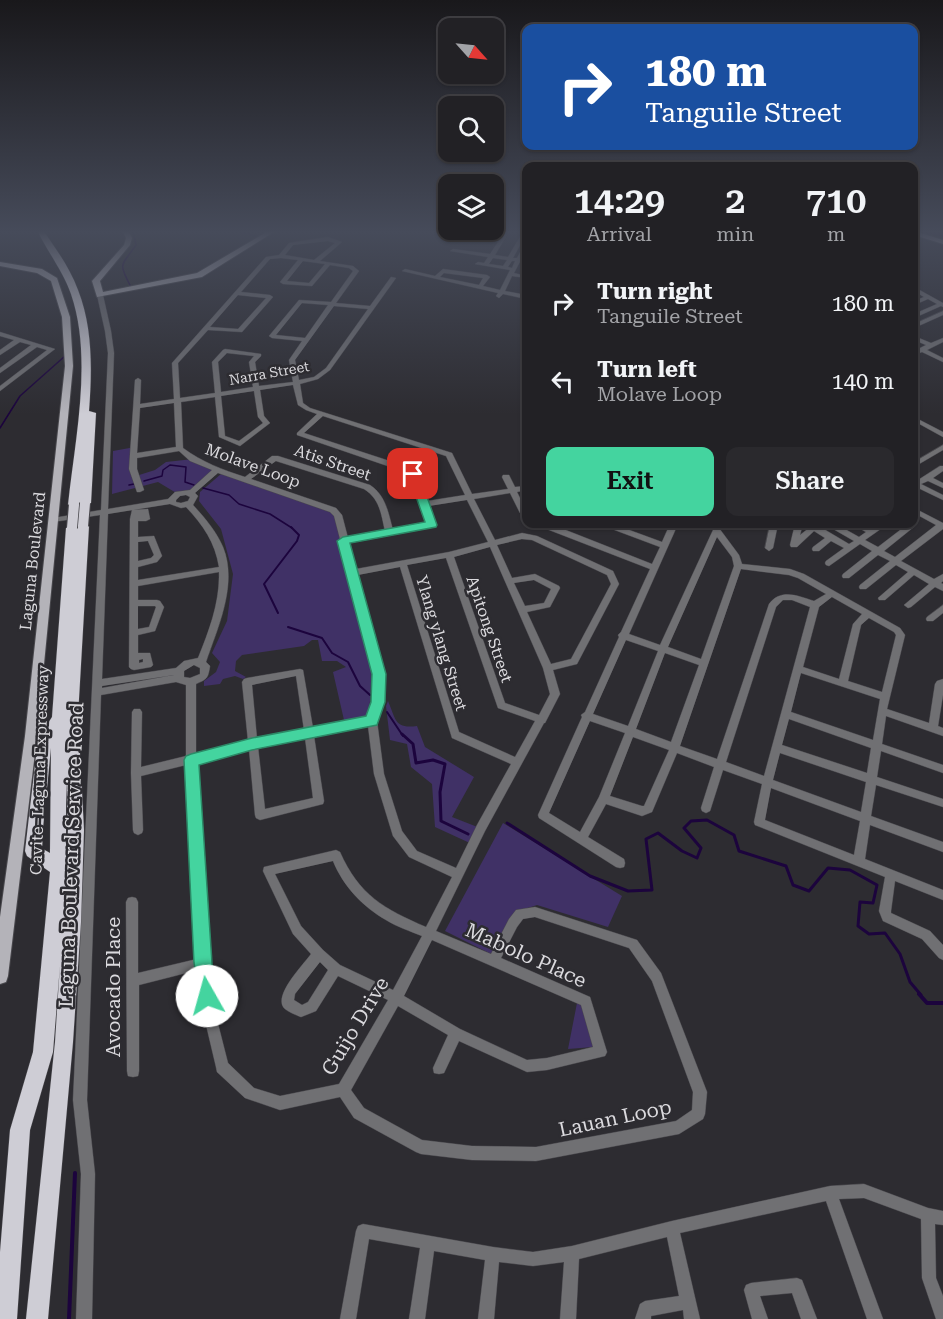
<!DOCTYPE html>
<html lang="en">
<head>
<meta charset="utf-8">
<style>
	body { margin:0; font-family:"Roboto Serif",serif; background:#2a292d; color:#f1f3f6; height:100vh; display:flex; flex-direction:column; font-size:22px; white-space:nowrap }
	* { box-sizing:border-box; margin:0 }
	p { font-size:20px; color:#a2a3a7 }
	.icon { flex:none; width:33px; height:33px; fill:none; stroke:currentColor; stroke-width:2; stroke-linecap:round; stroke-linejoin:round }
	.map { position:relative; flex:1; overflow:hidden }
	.side { position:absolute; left:522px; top:162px; width:396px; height:366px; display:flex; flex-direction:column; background:#222125; border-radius:12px; box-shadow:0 2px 4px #0004,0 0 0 2px #3f3e42 }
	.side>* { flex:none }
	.hud { position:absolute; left:522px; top:24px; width:396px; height:126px; border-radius:12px; box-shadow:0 2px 4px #0004,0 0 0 2px #3f3e42; background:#1a4fa0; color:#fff; overflow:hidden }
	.needle { width:39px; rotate:117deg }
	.fabs { position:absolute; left:438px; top:18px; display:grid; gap:12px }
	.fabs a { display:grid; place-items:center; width:66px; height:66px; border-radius:12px; background:#222125; box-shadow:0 2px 4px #0004,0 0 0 2px #3f3e42; font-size:30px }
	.pin { position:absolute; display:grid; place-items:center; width:51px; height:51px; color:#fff; margin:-26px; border-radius:12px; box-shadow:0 3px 9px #0006 }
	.me { position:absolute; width:66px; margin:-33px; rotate:353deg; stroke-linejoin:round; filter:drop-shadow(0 0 4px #0008) }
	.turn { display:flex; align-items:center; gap:21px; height:126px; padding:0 24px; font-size:27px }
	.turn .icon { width:78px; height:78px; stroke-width:2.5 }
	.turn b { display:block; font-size:42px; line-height:51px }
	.eta { display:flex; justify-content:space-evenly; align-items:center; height:102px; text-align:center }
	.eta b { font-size:36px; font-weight:600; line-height:42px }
	.cta { display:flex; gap:12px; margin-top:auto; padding:12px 24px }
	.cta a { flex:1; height:69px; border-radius:12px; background:#44d49f; color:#111; font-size:24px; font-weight:600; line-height:69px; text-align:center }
	.cta a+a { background:#2a292d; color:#f1f3f6 }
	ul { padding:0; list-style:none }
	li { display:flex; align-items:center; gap:18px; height:78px; padding:0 24px }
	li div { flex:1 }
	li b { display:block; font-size:22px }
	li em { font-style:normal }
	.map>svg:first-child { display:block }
	.green { fill:#403166 }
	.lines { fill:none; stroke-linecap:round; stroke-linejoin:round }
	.stream-far3 { stroke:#1c043d; stroke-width:1.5 }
	.stream-far2 { stroke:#1c043d; stroke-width:2 }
	.stream-far1 { stroke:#1c043d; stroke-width:3 }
	.stream { stroke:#1c043d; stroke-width:4 }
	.river { fill:#1c043d; fill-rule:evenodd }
	.minor-casing { stroke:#49484d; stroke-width:1 }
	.major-casing { stroke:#49484d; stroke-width:2 }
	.highway-casing { stroke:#49484d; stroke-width:1 }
	.minor { fill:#707073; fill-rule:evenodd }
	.major { fill:#b4b3b9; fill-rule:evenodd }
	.highway { fill:#cecdd5; fill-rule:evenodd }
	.highway-bridge-casing { stroke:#49484d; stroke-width:12; stroke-linecap:butt }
	.highway-bridge { stroke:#cecdd5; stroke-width:10 }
	.route { fill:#44d49f; stroke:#2c8a67; stroke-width:1.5 }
	.labels { text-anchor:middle; stroke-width:5; stroke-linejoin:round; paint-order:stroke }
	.far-street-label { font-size:14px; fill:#dbdade; stroke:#2d2c31 }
	.street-label { font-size:16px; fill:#dbdade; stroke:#2d2c31 }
	.near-street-label { font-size:20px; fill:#dbdade; stroke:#2d2c31 }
</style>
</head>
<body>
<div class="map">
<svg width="943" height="1319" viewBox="0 0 943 1319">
	<rect width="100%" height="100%" fill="#2d2c31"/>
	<!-- green -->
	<path class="green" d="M135,447L136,476L155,470L166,462L193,459L217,470L191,493L178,494L158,482L112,494L113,451Z
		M221,474L332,510L337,515L372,668L369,717L344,720L333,672L346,667L337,661H322L318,640H312L304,646L242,655L236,661L235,671L246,677L243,679L235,676L223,679L220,684L204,686V681L216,672L220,662L212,653L227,621L233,574L221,529L199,501L200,492Z
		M388,701C396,719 394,729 417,726L425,747L474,777L452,817L480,828L472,844L435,827L432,784L411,767L407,744L390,740L386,706Z
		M503,823L622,896L608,927L537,905L519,911L495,956L445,931Z
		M577,1003L584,1005L593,1047L568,1049Z"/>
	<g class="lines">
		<!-- stream-far3 -->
		<path class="stream-far3" d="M234,230L255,236
			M131,287C117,261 122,266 136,245L133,230
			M0,428L20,396L65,356
			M144,481L162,476L163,470L170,465L186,467L185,482L194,485
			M129,485L134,484
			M203,488L229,495L239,504L270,514L292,528"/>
		<!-- stream-far2 -->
		<path class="stream-far2" d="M278,613L264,584L297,541L299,535L291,527
			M288,627L322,638L332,653L348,662L360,686L370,695
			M387,712L403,736"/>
		<!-- stream-far1 -->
		<path class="stream-far1" d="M402,734L413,744L416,763L433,760L445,764L440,792L441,821L468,834
			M507,823L590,876L628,891L652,890L646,839L658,833L682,851L697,858L701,848L684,828L691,821L707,820L734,835L739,851L786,866L793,885L809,891L828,868L850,870L877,885L873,903L860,902L858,926L869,934L885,933L900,954L910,982L921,995"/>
		<!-- stream -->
		<path class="stream" d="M919,994L927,1003H943
			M69,1319L75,1173"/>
		<!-- river -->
		<path class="river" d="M920,230L943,231V237L921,232Z"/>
		<!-- minor casing -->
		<g class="minor-casing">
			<path id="minor" d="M506,230H510L495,255L508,257L524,230H526V234L513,258H517L524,245H526V250L514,273L526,276V278L512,276L505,291L526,295V299L503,294L499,298L496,296L498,293L402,271L405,269L435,276L443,269L487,275L490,277L483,286L500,290L510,270L475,264L478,262L484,263L488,257L450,251L453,249L490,254ZM493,258L507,260L503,266L489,264ZM512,261H515L512,268L508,267ZM444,273L483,278L479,285L440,277Z
				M328,237L342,242L320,261L353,266L359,271L336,303L370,306L391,277L396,278L330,370L318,379L300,384L303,403L310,408L452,453L472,494L508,489L502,477L503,475H509L515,487L526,486V490L517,492L526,510V513H520L510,493L474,499L495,540L522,533L537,536L613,571L619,584L577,664L553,670L560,694L545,723H544L485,831L436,931L491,954L509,919L516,910L535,907L637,940L661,973L707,1092L705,1114L703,1119L679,1134L536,1161L472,1160L421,1154L416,1152L354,1118L340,1097L280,1110L245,1098L217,1072L216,1067L203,1012L198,970L139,985V1071L138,1076L133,1077L128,1076L127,1071L126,902L128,898L132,897L136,898L138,902V973L197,959L186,765L141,776L143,830L142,833L138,835L134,833L133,830L131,773L132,712L134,709H140L142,712L141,767L186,756V685L176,682L101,695L87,1100L95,1174L92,1319H76L81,1174L73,1100L100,515L53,522L49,520L53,518L101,510L108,353L105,331L97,295L100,293L103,295L111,331L114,353L108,509L168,499L175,492L190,490L212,470L190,461L179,451L137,458V469L144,490L140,492H137L129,469L135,380L138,378L141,380L140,404L174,399L172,363L266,257L279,255L289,243ZM328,241L335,243L314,260L285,255L293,245ZM281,258L298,260L280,282L283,284L312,286L330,265L349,268L353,271L331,302L299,300L269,336L272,338L302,341L289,360L293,382L259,386L255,362L261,356V354L225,349L223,350L212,362L215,393L180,398L178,363L208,330L242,332L273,297L270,295L241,292L270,259ZM303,261L325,264L309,283L287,281ZM238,295L266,298L238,329L210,327ZM302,303L328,305L305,338L276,335ZM334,306L368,309L326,368L314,377L299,380L295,360ZM227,353L254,356L249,362L253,387L221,392L218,362ZM293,385L298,405L306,410L317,414L297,433V435L405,472L410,476L427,523L393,530C388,512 386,496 370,485L278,456H272L245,477C223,470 202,462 183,448L181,402L215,397L219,437L240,446L270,423L264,416L260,390ZM254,391L258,417L263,423L239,441L225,436L221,396ZM174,403L176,447L137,453L140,408ZM323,416L446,456L465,495L427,501L417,475L411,468L304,433ZM276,461L364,489C380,499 381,514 385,531L348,538L342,515L336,508L251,479ZM218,473L330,512L334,516L340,539L339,541L341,543L374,674L373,702L368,718L313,728L303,670L300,669L247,678L244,679L242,682L248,741L196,754V684C207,679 208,679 210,666L206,662C218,627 238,584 223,547C216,531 205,518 193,505L198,496L195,493ZM186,495L190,497L188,501L181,503L176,502V500L180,496ZM467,500L488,542L449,552L356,569L349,543L435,527L436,525L429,506ZM170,504L181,508L186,507C203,525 215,542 219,567L138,580V567L157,562L162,556L154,536L138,537V521H146L150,519L148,509L132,510L130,519L129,667L131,669L134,670L151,667L153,665L150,653H138V635L155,631L164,607L160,601L157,600H138V586L219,572C220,602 209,631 198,658L184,661L176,668L102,679L108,514ZM522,539L532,540L607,575L611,584L571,659L551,664L527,612L550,607L560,588L559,586L535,574L512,578L497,545ZM148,541L154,555L151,558L138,561V542ZM490,547L543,668L550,694L539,715L505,703L454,557ZM446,558L498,708L535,721L515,757L459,732L407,565ZM400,567L452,738L511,764L477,825L456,868L417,851L402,831L384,774L377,721L383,702L384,674L358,575ZM534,580L551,589L544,603L525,606L514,583ZM138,606H155L156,607L149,627L138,629ZM143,659V662L139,663V660ZM194,665L200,668V674L190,678L184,677V671ZM174,675L102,688V686ZM296,676L304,730L257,739L252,685ZM368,726L374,774L393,836L409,857L452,877L426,927C384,909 359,895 340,852L336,850L264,867L263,871L293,934L311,954C304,964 273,995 284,1008C288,1012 296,1015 301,1017L316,1011L338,976L388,1000L339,1084L280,1096L254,1088L228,1063L215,1012L209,963L196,762L249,749L255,815L256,818L260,820L323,804L324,801L314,736ZM305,738L313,798L265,809L258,747ZM333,861C343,886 363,907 386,920C397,927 410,931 422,936L393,990L340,965L323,950L301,926L275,874ZM535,917L629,948L652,981L693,1092L692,1110L676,1121L536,1147L472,1146L422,1140L364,1108L351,1090L398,1006L448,1035L433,1068L434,1073L439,1074L444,1073L459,1041L527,1072L547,1070L605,1056L607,1052L590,997L501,958L517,927L523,919ZM432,940L581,1005L593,1047L547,1058L527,1060L460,1029L404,996ZM320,962L328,970L308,1002L302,1005L294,1000L295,994Z
				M914,287L943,303V307L941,306L914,318V314L937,304L928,299L914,305V301L924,297L914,291Z
				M943,311V315L914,328V324Z
				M0,332L55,349L0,391V386L47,350L37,347L0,373V368L31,345L20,342L0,355V350L14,340L0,336Z
				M914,336L931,343L943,338V342L927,350L943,358V362L922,352L914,355V351L926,345L914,340Z
				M526,396V403H522L521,402L524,397Z
				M914,417L943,432V437L914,421Z
				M943,445V450L914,467V462Z
				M940,466H943V471L933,478L943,483V488L928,481L921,484L943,495V500L914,486V482L918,480Z
				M914,508L943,523V529L901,561L934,579L943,574V581L941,583L943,584V591L935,587L911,607L908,608L904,605L929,584L914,575L885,600H879L878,598L908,572L896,565L866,589H860L859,587L860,585L890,561L878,555L849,578H843L842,576L843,574L872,551L860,544L829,566L826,565L825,563L826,561L844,548L831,541L819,551H813L812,549L813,547L825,538L814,531L797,547H791L790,545L795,524H803L800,535L809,528L804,524H813L817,525L849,544L854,541L828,526L827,524H836L859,537L866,532L855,526L854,524H863L871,528L878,524H886L885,526L865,540L878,547L908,524L915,522L916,524L915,526L884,551L895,557L936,525L914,513Z
				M545,524H554L553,525L652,564L660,547L604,526L603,524H613L662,542L670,524H678L629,634L660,645L713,530L708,524H716L739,555L742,564L790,569L804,574L900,628L905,635L887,709L929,723L935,684L937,681L943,679V695L938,726L943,728V736L886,716L882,744L943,765V773L881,751L877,777L943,799V807L876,785L871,816L943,842V852L870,825L865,859L943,890V900L895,881L891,911V913L930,931L943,945V960L939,958L922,939L883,921L879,911L885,877L755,825L754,822L762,784L723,770L710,811L706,813L702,811L701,808L714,767L677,753L652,812L642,816L606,804L588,837L624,859L625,863L624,867L620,868L616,867L539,818L538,815L582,717L581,715L585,712L619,637L618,635L621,632L650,569L544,528L543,526ZM717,537L732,557L734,566L701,659L668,647ZM741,569L789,575L798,578L826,594L814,601C798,596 781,588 769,604L717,759L680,746ZM832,597L862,614L853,624L839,679L803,667L819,607ZM783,600H792L810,607L764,776L726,762L776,607ZM869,618L894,632L896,635L882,692L848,681L861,625ZM626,640L658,651L628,726L593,714ZM665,653L699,665L671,742L636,729ZM801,673L880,699L873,740L791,712ZM789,719L871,748L867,773L782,745ZM590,721L625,733L599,797L580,832L549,813ZM633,737L669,750L644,806H642L610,796ZM780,753L866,782L861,812L773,780ZM771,788L860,821L854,855L765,820Z
				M770,524H778L773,548L769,551L765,548Z
				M943,605V613L933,621H927L926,619L927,617Z
				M864,1184L928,1208L943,1211V1225L935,1224L936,1278L943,1296V1319H936L922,1278L921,1219L864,1198L839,1199L883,1319H867L826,1201L680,1233L700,1319H684L683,1310L651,1316V1319H635L640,1304L645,1301L679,1296L667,1237L579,1259L576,1319H560L564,1262L533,1266L499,1262L494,1319H478L485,1260L434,1251L425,1319H409L420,1248L369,1239L356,1319H340L356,1231L358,1226L363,1224L493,1247L533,1252L572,1246L672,1221L830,1186Z
				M797,1278L802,1280L817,1319H801L792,1293L760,1296L768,1319H752L744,1290L746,1285L751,1283Z"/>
		</g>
		<!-- major casing -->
		<g class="major-casing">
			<path id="major" d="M122,230H128L132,238L130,245L100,281L103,292L197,273L270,230H277L202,277L97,297L92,281L124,245L126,238Z
				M914,231L943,240V244L914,235Z
				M0,262L42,269L57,278L70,317L73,366L37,736L8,976L6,982L0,984V917L25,736L65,366L62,317L51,281L37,273L0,266Z"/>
		</g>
		<!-- highway casing -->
		<g class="highway-casing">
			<path id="highway" d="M37,230H43C56,249 70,268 78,290C93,328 92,371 89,411L96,413L91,503L85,507L80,504L78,508L74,509L68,505C75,439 93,358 71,294C63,271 47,251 37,230Z
				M83,522L89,526L78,716L84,830L81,922L73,1042L48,1319H26L55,1042L60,965L53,1052L30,1130L17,1319H0V1252L10,1130L33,1052L50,872L27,856L25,851L38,739L52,717L66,528L72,524L77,527L79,523ZM51,748L50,853L41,848ZM66,779L68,830L66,866Z"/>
		</g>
		<!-- minor -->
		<use href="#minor" class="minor"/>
		<!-- major -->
		<use href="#major" class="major"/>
		<!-- highway -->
		<use href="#highway" class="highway"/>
		<!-- highway-bridge casing -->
		<g class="highway-bridge-casing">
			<path id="highway-bridge" d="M83,526L85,503
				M72,528L74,505"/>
		</g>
		<!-- highway-bridge -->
		<use href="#highway-bridge" class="highway-bridge"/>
	</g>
	<!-- sky -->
	<linearGradient id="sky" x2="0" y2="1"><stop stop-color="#19181b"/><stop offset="0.56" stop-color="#464b5a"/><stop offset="1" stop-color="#464b5a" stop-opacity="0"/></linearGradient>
	<rect width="943" height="414" fill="url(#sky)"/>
	<!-- route -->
	<path class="route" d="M413,471L419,474L437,525L436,527L350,543L386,674L385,702L377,725L252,750L199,765L212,963L217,996L214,1003L207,1005L201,1003L194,963L184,760L186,756L191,754L252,738L366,716L371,702L372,674L337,541L343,537L425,522L408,474Z"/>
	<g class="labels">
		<!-- far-street labels -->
		<g class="far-street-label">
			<text transform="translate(269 373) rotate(-10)" y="5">Narra Street</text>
		</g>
		<!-- street labels -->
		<g class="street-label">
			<text transform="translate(333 462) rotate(19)" y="6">Atis Street</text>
			<text transform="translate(253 465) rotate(20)" y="6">Molave Loop</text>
			<text transform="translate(32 561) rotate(-84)" y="6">Laguna Boulevard</text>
			<text transform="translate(490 629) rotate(71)" y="6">Apitong Street</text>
			<text transform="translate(442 643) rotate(73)" y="6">Ylang ylang Street</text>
			<text transform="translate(39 770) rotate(-88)" y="6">Cavite–Laguna Expressway</text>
		</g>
		<!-- near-street labels -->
		<g class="near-street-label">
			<text transform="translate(71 855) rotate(-88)" y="7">Laguna Boulevard Service Road</text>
			<text transform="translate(526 955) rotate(24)" y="7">Mabolo Place</text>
			<text transform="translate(113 987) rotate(-90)" y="7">Avocado Place</text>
			<text transform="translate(355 1026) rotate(-59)" y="7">Guijo Drive</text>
			<text transform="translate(615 1118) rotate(-12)" y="7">Lauan Loop</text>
		</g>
	</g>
</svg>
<div class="fabs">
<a><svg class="needle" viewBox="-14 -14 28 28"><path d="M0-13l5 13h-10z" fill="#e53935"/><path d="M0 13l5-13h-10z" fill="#a2a3a7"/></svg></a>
<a><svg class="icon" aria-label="search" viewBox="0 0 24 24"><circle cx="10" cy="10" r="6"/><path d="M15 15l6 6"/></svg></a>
<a><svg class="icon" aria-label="layers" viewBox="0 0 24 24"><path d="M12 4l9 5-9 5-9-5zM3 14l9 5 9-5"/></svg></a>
</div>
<div class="pin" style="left:413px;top:474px;background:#d93025"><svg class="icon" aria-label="arrive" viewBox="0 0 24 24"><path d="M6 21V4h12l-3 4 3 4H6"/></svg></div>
<svg class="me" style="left:207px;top:996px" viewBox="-20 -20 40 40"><circle r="19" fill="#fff"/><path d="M0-13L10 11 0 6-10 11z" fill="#44d49f"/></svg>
<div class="hud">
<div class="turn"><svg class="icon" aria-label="right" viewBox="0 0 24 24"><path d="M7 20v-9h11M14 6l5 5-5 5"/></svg><div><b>180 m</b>Tanguile Street</div></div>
</div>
<section class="side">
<div class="eta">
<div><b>14:29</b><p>Arrival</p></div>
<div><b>2</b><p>min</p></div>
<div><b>710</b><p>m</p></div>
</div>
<ul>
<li><svg class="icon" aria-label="right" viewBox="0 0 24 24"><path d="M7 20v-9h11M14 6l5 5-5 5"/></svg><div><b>Turn right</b><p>Tanguile Street</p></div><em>180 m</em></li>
<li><svg class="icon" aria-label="left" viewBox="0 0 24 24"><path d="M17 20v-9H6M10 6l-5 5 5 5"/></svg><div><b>Turn left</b><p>Molave Loop</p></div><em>140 m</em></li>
</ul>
<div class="cta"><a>Exit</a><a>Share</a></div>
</section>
</div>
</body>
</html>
